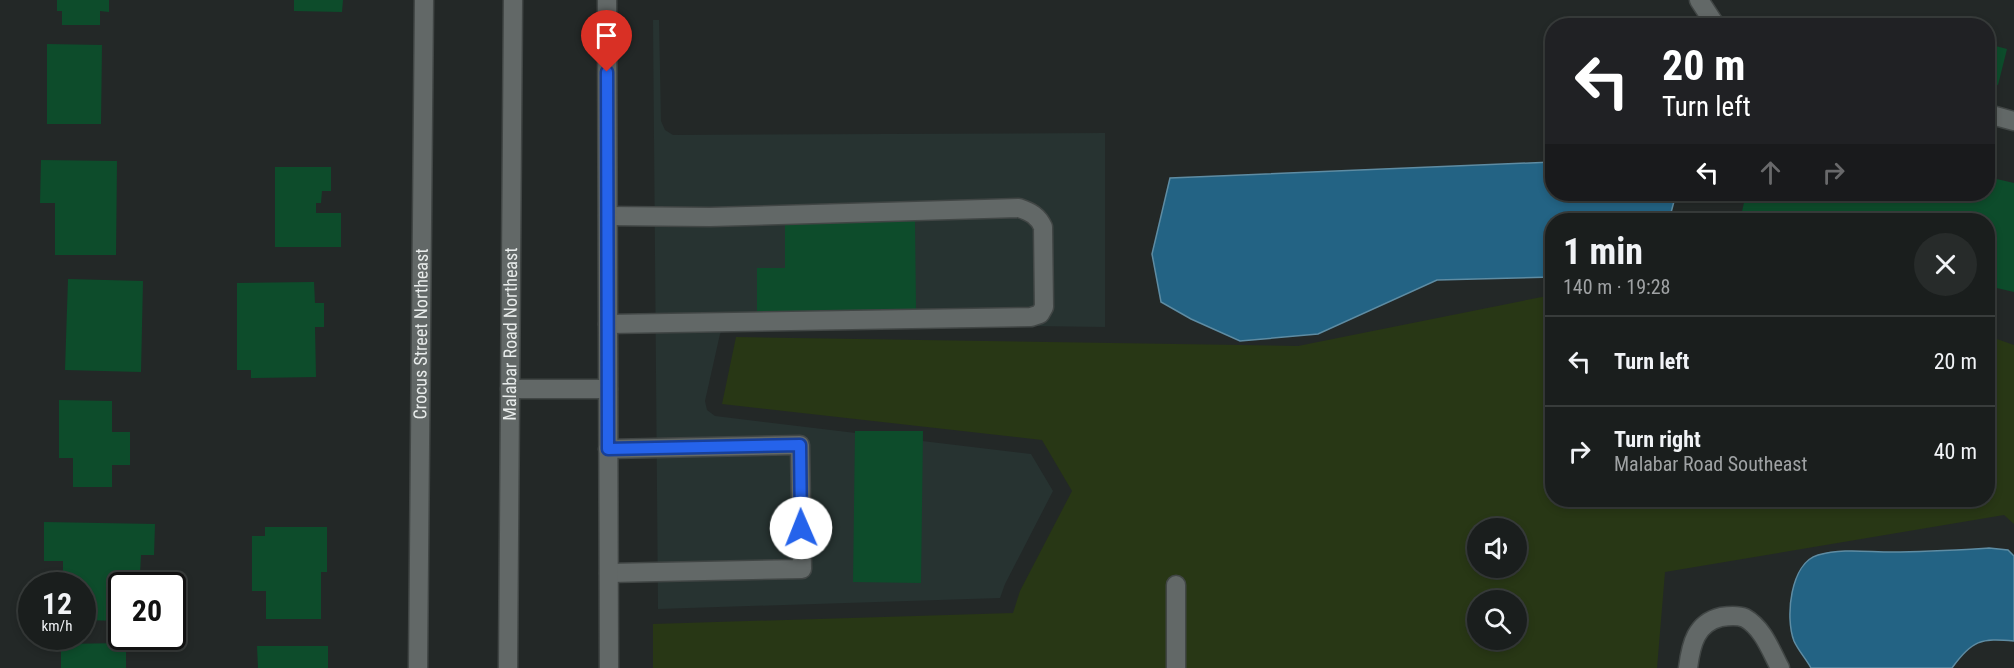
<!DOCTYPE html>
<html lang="en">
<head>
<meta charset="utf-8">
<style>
	body { margin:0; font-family:"Roboto Condensed",sans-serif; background:#272b2a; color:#f1f3f6; height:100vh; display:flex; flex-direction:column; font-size:22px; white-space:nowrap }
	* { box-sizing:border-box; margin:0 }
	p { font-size:20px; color:#9fa2a4 }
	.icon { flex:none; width:33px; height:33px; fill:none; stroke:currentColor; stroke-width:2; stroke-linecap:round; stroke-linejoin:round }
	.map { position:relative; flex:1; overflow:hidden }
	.panel { position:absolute; left:1545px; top:213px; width:450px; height:294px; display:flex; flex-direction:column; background:#1a1e1d; border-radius:24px; box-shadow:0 3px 9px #0003,0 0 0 2px #383c3b }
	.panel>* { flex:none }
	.hud { position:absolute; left:1545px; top:18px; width:450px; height:183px; border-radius:24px; box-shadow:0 3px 9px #0003,0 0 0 2px #383c3b; background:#202124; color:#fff; overflow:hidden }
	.tools { position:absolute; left:1467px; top:518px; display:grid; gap:12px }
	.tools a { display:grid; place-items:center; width:60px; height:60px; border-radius:50%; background:#1a1e1d; box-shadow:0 3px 9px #0003,0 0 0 2px #383c3b; font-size:30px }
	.speed { position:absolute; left:18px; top:572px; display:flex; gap:12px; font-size:30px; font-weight:700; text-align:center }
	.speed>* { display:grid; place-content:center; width:78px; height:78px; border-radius:50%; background:#1a1e1d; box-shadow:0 3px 9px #0003,0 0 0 2px #383c3b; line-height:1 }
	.speed small { font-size:15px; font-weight:400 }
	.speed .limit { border:3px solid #111; border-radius:9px; background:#fff; color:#111 }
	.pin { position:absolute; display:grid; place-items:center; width:51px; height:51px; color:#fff; margin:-62px -26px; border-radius:50% 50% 50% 0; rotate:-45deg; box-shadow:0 0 6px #0007 }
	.pin .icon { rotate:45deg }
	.me { position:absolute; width:66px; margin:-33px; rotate:359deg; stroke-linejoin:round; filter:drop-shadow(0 0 4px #0008) }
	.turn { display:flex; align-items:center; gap:21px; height:126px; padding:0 18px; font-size:27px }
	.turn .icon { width:78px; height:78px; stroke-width:2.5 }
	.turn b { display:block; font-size:42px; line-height:51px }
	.lanes { display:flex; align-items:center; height:57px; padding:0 18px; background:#0003; justify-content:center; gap:30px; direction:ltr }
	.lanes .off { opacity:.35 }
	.round { display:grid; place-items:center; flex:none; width:63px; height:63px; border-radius:32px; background:#272b2a }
	.head { display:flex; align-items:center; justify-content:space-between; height:102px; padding:0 18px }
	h1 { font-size:36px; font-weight:700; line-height:45px }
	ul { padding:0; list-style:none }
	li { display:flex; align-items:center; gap:18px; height:90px; padding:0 18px; border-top:2px solid #383c3b }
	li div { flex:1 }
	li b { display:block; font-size:22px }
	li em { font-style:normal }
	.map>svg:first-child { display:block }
	.built { fill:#273331 }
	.green { fill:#283715; fill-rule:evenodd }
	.water { fill:#236384; stroke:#5e8ca3; stroke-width:1.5 }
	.building { fill:#0d4c2b }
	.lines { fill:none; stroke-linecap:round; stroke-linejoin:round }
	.lane-casing { stroke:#414645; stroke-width:21 }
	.street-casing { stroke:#414645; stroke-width:21 }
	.secondary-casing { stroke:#414645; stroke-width:21 }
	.lane { stroke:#626867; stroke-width:18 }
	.street { stroke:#626867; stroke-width:18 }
	.secondary { stroke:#626867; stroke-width:18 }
	.route-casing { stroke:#184099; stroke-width:15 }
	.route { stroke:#2563eb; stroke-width:10 }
	.labels { text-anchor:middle; stroke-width:4.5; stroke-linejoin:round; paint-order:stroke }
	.street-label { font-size:18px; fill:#e8eceb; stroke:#0e1010 }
</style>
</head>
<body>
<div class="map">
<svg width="2014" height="668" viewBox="0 0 2014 668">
	<rect width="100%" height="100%" fill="#232827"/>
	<!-- built -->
	<path class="built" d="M653,20H659L661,121L665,130L673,135L1105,133V327L737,322L726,325L720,334L705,401L707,410L715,416L1031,454L1053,491L1005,584L1000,598L658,609Z"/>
	<!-- green -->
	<path class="green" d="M1552,295V500H1988V336L2014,345V524L2004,515L1665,572L1657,668H653V624L1013,613L1020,591L1072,491L1042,440L722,404L736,337L1298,346ZM1478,528H1516V567H1478ZM1478,600H1516V639H1478Z"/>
	<!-- water -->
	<path class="water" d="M1552,162V194H1676L1669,220H1552V277L1437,280L1318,334L1240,341L1191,319L1161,302L1152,254L1170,178Z
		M1989,548L2008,550L2014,556V641C1981,638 1972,640 1952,668H1811C1806,659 1798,650 1794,641C1785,618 1790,563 1818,555C1843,548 1867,552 1892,552C1924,552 1956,550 1989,548Z"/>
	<!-- building -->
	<path class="building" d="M57,0H109V12L100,11V25H62V11H57Z
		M294,0H343L342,12L294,11Z
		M47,44L102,45L101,124H47Z
		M1988,44L2007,49L1998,85L1988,82Z
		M41,160L117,161L116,255H55V203H40Z
		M275,167H331V191H322L321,203H316V213H341V247H275Z
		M1988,177L2014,183V292L1988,286V220H1740L1746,194H1988Z
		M915,221L916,310L757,313V268H785V222Z
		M68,279L143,281L141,372L65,370Z
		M314,282L315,303H324V327H315L316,377L251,378V370H237V283Z
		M59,400L112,401V432H130V465H112V487H73V458H59Z
		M855,431H923L921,583L853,582Z
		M44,522L155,524L154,555H141L140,574H132V585H122V621L82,620V585H66V576H63V561H44Z
		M265,527H327V572H321V619H266V591H252V536H265Z
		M126,643V668H61V644Z
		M257,646H328V668H258Z"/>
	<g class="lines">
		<!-- lane casing -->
		<g class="lane-casing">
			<path id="lane" d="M608,216L710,217L1019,208C1031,212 1038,216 1043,227L1044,307L1040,314L1031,317L608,324
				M608,449L800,445L802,569L609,573
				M1176,668V585
				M1688,668C1691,644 1696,623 1721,617C1728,616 1738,615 1745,618C1763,628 1771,651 1780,668"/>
		</g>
		<!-- street casing -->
		<g class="street-casing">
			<g id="street">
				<path d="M1699,0L1716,26"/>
				<path d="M1988,114L2014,121"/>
				<path id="s1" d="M418,668L424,0"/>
			</g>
		</g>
		<!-- secondary casing -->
		<g class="secondary-casing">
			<g id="secondary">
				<path d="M607,0L609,668"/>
				<path d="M510,389H608"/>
				<path id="s2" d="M508,668L513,0"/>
			</g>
		</g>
		<!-- lane -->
		<use href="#lane" class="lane"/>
		<!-- street -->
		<use href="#street" class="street"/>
		<!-- secondary -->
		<use href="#secondary" class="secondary"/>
	</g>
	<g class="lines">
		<!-- route casing -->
		<g class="route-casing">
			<path id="route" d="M607,72L608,449L800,445L801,528"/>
		</g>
		<!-- route -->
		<use href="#route" class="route"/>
	</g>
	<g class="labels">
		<!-- street labels -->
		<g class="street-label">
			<text dy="6" stroke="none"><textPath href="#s1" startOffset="334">Crocus Street Northeast</textPath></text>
			<text dy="6" stroke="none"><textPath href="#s2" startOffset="334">Malabar Road Northeast</textPath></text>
		</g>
	</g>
</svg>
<div class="tools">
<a><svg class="icon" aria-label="sound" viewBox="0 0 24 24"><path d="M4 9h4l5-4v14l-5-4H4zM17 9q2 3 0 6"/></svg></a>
<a><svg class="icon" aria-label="search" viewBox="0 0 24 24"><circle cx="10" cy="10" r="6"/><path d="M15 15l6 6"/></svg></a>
</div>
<div class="speed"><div>12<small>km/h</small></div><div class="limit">20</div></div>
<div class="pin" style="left:607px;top:72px;background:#d93025"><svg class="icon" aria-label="arrive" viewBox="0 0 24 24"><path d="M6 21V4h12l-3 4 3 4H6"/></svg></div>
<svg class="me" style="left:801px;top:528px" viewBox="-20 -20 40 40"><circle r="19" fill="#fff"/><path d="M0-13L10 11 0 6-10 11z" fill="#2563eb"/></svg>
<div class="hud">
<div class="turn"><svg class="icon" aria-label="left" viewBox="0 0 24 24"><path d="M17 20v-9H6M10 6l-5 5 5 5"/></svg><div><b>20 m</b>Turn left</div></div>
<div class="lanes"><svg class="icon" aria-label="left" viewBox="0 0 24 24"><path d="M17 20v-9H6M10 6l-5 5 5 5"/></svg><svg class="icon off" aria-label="ahead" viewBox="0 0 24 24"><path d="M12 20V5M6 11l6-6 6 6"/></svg><svg class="icon off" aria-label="right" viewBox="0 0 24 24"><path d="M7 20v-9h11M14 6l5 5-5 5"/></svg></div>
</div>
<section class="panel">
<div class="head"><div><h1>1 min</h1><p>140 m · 19:28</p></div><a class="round"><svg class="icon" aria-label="close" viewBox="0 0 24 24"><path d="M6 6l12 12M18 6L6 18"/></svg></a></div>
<ul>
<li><svg class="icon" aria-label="left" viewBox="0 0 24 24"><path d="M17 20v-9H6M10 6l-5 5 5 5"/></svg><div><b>Turn left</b></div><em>20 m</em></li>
<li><svg class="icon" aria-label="right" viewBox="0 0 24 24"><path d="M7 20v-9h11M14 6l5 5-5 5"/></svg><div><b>Turn right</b><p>Malabar Road Southeast</p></div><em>40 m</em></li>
</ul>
</section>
</div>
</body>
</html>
